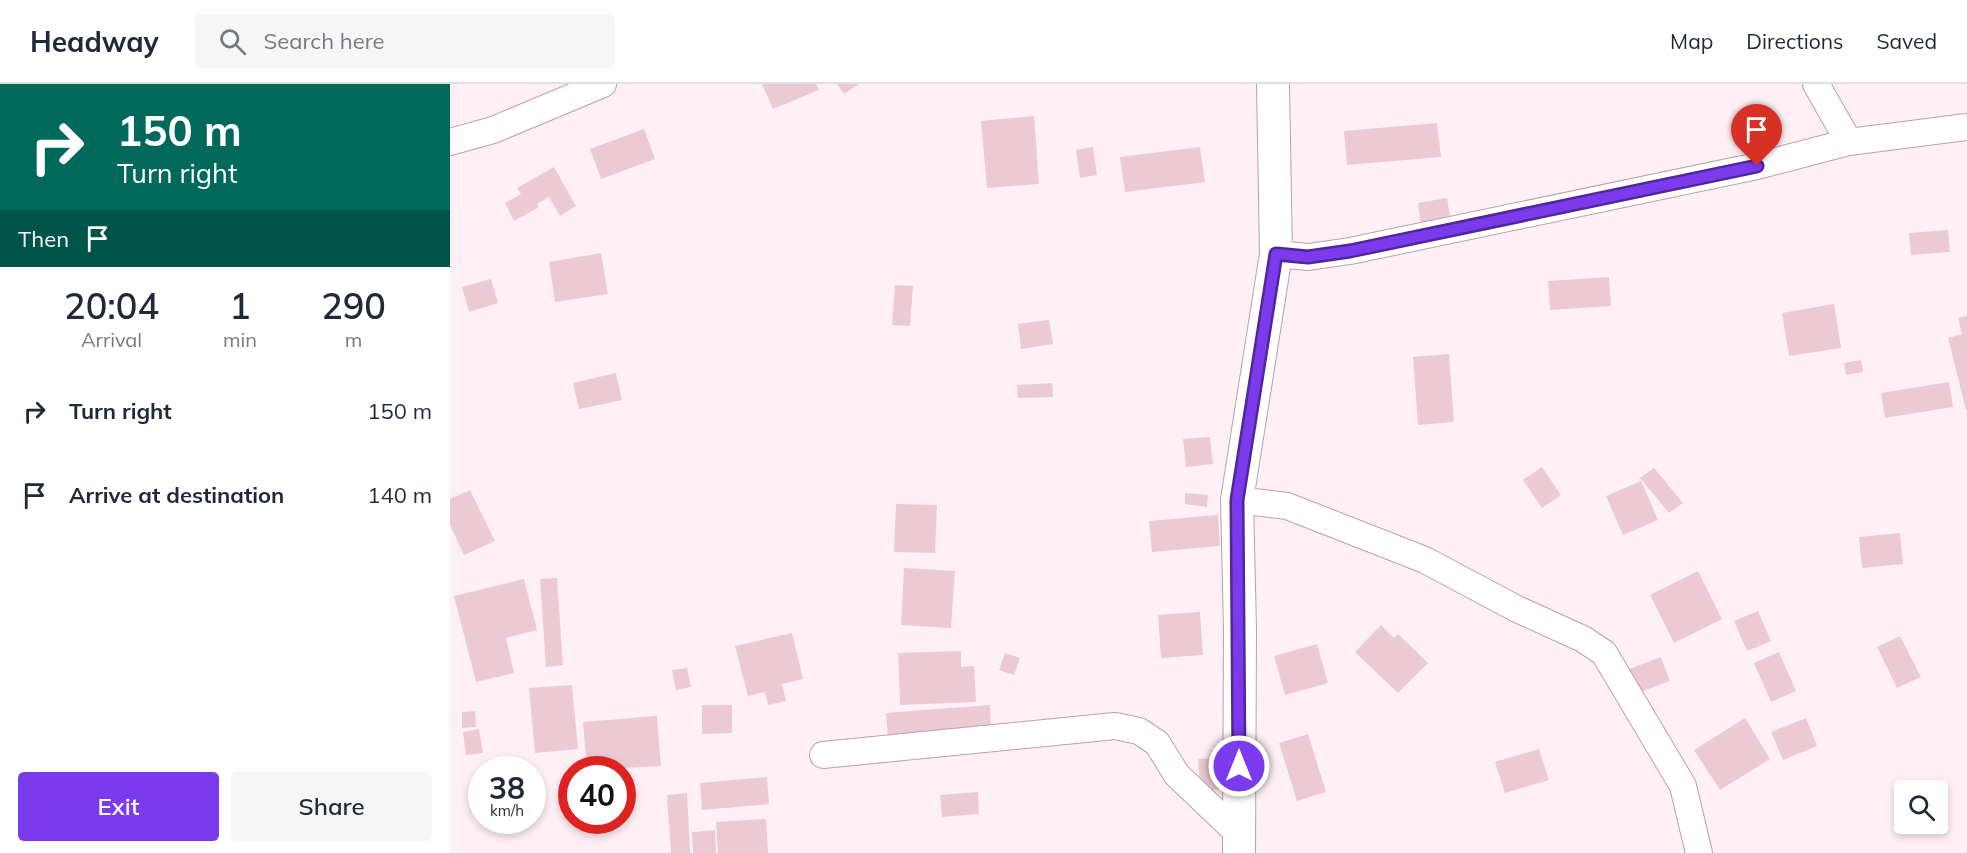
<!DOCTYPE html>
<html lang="en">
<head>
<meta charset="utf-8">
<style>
	body { margin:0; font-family:Mulish,sans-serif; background:#f6f6f7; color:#1f2937; height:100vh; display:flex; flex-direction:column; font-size:22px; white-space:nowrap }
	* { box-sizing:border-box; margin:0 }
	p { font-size:20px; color:#747a83 }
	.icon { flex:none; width:33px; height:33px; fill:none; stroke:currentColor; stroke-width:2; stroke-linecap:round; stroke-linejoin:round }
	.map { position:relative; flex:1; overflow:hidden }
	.side { display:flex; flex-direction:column; background:#fff; width:450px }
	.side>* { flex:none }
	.banner { background:#00695c; color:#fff; overflow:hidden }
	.buttons { position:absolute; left:1444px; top:696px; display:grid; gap:12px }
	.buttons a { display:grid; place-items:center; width:54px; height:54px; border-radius:6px; background:#fff; box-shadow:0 3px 9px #0003; font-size:30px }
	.speed { position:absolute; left:18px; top:672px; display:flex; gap:12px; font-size:30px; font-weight:700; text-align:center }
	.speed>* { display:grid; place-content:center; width:78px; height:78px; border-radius:50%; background:#fff; box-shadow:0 3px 9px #0003; line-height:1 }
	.speed small { font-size:15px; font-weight:400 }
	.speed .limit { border:9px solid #d22; background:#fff; color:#111 }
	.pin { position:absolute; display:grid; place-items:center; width:51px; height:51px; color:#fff; margin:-62px -26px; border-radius:50% 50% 50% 0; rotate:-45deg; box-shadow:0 0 6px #0007 }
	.pin .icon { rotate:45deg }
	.me { position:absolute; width:66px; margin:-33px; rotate:0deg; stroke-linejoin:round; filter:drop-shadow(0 0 4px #0008) }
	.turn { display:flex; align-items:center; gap:21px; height:126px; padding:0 18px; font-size:27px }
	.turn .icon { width:78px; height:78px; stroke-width:2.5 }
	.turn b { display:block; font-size:42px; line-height:51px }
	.then { display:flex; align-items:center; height:57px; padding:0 18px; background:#0003; gap:12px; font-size:22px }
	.eta { display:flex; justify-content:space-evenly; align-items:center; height:102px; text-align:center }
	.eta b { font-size:36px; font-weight:600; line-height:42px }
	.cta { display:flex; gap:12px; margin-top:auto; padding:12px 18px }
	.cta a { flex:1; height:69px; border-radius:6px; background:#7c3aed; color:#fff; font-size:24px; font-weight:600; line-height:69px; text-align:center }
	.cta a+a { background:#f6f6f7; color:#1f2937 }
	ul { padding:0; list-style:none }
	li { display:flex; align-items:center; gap:18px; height:84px; padding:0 18px }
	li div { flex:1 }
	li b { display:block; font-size:22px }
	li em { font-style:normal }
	header { display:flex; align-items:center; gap:36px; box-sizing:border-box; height:84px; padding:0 30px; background:#fff; border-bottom:2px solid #e0e1e3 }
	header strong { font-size:28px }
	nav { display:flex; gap:33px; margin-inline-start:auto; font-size:21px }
	.search { width:420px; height:54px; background:#f6f6f7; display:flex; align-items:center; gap:15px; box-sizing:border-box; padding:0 21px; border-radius:6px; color:#747a83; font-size:22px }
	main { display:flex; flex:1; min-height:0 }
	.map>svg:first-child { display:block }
	.building { fill:#eccad3 }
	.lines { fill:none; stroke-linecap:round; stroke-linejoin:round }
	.minor-casing { stroke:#be9ea7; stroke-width:28 }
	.tertiary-casing { stroke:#be9ea7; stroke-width:34 }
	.minor { stroke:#fff; stroke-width:26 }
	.tertiary { stroke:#fff; stroke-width:32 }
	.route-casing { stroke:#51269a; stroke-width:15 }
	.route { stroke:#7c3aed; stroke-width:10 }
</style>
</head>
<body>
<header>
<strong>Headway</strong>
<div class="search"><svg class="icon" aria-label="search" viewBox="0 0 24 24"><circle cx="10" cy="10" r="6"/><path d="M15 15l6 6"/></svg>Search here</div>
<nav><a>Map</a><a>Directions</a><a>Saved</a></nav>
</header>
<main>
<section class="side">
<div class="banner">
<div class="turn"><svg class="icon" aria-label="right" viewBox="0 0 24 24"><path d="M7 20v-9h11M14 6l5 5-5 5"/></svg><div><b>150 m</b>Turn right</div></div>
<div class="then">Then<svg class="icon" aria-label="arrive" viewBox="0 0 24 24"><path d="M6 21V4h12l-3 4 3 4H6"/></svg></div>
</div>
<div class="eta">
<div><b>20:04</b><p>Arrival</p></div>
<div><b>1</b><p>min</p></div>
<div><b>290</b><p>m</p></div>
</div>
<ul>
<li><svg class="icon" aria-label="right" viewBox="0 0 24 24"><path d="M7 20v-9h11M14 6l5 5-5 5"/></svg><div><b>Turn right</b></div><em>150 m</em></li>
<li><svg class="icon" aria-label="arrive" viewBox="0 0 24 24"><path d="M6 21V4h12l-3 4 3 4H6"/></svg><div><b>Arrive at destination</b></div><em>140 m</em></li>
</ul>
<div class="cta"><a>Exit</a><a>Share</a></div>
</section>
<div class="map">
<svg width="1517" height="769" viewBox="0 0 1517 769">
	<rect width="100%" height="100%" fill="#fef0f4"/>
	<!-- building -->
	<path class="building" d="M312,0H366L369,6L323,25Z
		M387,0H409L394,10Z
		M584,32L589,100L537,104L531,37Z
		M987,39L991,73L897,81L894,47Z
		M194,45L205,75L151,95L140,65Z
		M643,63L647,91L630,94L626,66Z
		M750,63L755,98L675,108L670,73Z
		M104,83L126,122L110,132L99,113L87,120L89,123L64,137L55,119L71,110L67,104Z
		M997,114L1001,137L971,142L968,119Z
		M1498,146L1500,168L1461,171L1459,149Z
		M151,169L158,210L105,218L99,178Z
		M1159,193L1161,222L1100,226L1098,197Z
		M41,195L48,219L19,228L12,203Z
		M445,201L463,202L460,242L442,241Z
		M1384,220L1391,264L1339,272L1332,229Z
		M1517,232V326H1516L1498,254L1512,250L1508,234Z
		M599,236L603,260L571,265L568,240Z
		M999,270L1004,338L968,341L963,273Z
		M1411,276L1413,288L1396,291L1394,279Z
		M166,289L172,316L129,325L123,299Z
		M1499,298L1503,323L1435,334L1431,309Z
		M602,299L603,313L568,314L567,301Z
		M760,353L763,380L736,383L733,355Z
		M1092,383L1111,411L1092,424L1073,396Z
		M1204,384L1233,419L1219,429L1190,394Z
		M1191,397L1208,436L1173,451L1156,412Z
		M20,406L45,457L14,471L0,441V415Z
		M735,409L758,411L757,423L735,420Z
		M446,420L487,421L485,469L444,468Z
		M768,431L770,462L702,468L699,437Z
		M1450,449L1453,480L1412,484L1409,453Z
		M454,484L505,487L501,544L451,541Z
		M1248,487L1272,535L1224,559L1200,511Z
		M107,494L113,581L96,583L90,495Z
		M74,495L87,546L56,554L64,589L26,598L4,512Z
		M1308,527L1321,557L1297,567L1284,537Z
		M750,528L753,571L711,574L708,531Z
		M931,541L944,554L948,550L978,579L948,609L905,568Z
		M342,549L353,595L332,600L336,617L318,621L315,608L298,612L285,562Z
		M1450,552L1471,593L1447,604L1427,563Z
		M867,560L878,599L835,611L824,572Z
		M511,567V583L524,582L526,618L450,621L448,569Z
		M1329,568L1346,607L1321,618L1304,579Z
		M555,569L570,574L564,591L549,586Z
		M1211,573L1220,597L1182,611L1174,587Z
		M237,584L241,603L226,606L222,586Z
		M122,601L128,665L85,669L79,604Z
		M252,621H282V649L252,650Z
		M540,621L541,646L438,654L436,629Z
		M25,627L26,643L12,644V628Z
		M207,632L211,682L137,686L133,638Z
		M1295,634L1320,675L1270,706L1244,666Z
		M1356,634L1367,662L1333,676L1321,648Z
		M29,645L33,669L16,671L13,648Z
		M858,650L876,708L847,717L829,659Z
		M1089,665L1099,696L1055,709L1045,678Z
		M774,674L776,705L750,707L748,675Z
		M317,693L319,720L252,726L250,699Z
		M528,708L529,730L492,733L490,711Z
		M237,709L240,769H221L217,711Z
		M316,735L318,769H268L266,738Z
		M265,746L266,769H243L242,748Z"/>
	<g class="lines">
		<!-- minor casing -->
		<g class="minor-casing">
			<path id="minor" d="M1366,0L1399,58
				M0,58L43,46L153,0
				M826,170L858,173L900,167L1307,82L1399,58L1517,43
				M787,416L837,422L975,476L1067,525L1133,555L1154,569L1233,702L1249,769
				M373,671L665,642L689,647L707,659L727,691L789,750"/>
		</g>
		<!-- tertiary casing -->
		<g class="tertiary-casing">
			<path id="tertiary" d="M789,769L790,545L787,416L826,170L823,0"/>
		</g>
		<!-- minor -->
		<use href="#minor" class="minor"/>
		<!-- tertiary -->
		<use href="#tertiary" class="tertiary"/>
	</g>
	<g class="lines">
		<!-- route casing -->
		<g class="route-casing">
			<path id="route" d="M789,682L787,416L826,170L858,173L900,167L1307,82"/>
		</g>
		<!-- route -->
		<use href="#route" class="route"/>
	</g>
</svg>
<div class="buttons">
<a><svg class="icon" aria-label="search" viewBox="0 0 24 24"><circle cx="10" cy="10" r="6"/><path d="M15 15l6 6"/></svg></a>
</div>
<div class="speed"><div>38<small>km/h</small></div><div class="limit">40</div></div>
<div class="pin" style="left:1307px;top:82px;background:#d93025"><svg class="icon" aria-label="arrive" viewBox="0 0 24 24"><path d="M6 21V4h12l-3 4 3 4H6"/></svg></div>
<svg class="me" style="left:789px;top:682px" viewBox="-20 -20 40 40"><circle r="17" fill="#7c3aed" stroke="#fff" stroke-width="3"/><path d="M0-11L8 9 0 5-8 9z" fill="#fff"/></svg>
</div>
</main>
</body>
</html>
